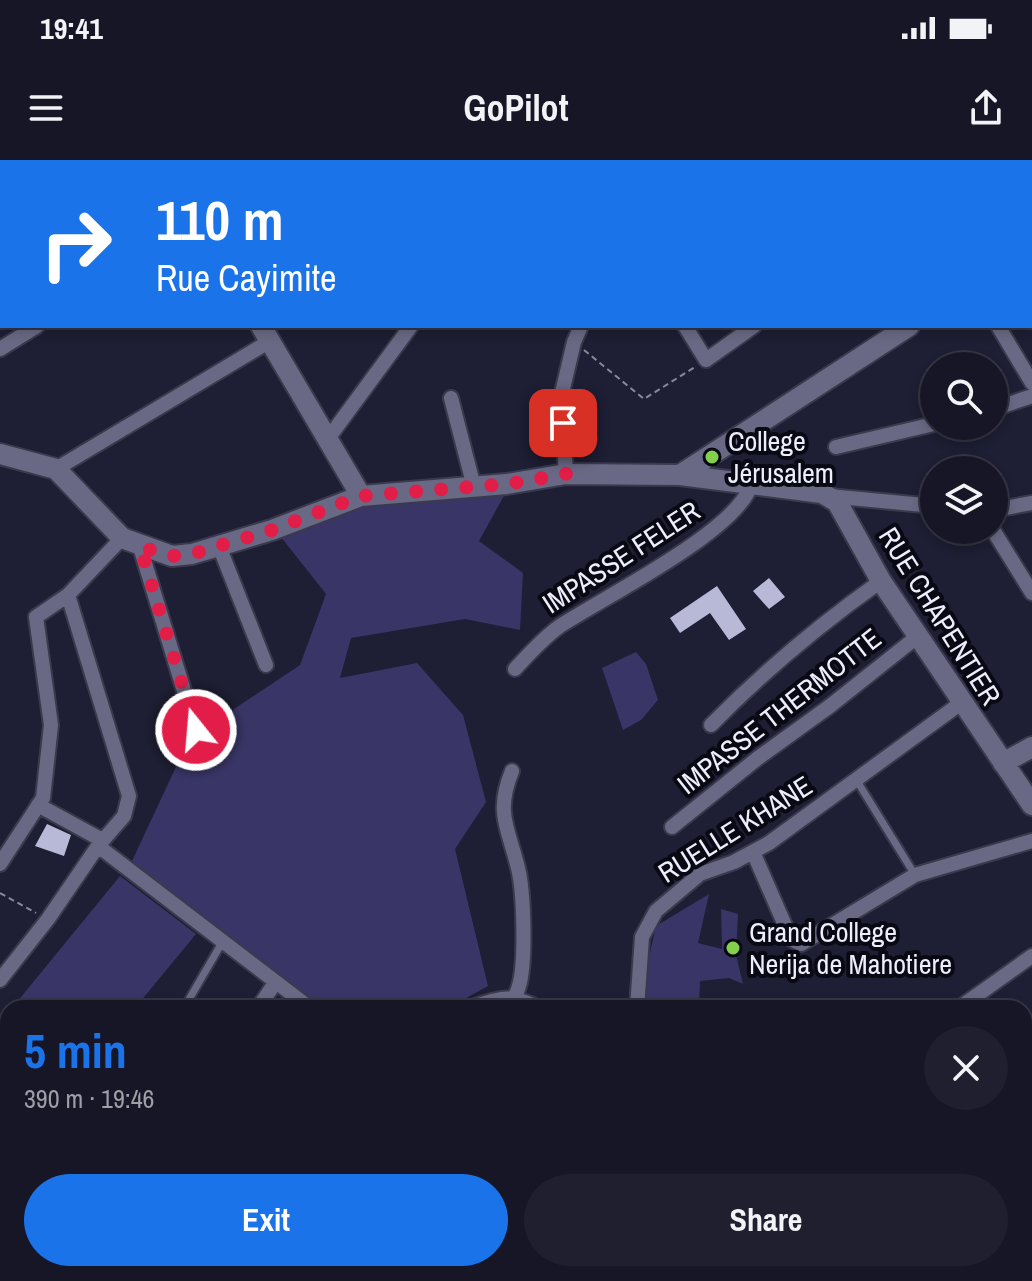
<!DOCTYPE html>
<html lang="en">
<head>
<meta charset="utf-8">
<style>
	body { margin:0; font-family:"Archivo Narrow",sans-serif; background:#1f1f2f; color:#f1f3f6; height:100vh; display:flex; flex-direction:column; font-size:30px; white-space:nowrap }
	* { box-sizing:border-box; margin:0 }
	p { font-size:26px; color:#9e9fa7 }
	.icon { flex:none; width:44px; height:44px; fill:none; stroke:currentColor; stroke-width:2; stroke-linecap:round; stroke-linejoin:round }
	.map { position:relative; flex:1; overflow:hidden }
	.sheet { position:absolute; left:0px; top:840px; width:1032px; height:282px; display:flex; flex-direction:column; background:#161627; border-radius:24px 24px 0 0; box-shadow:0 4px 12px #0003,0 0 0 2px #353544 }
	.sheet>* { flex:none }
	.hud { position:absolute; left:0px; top:0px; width:1032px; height:168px; box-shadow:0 4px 12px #0003,0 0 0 2px #353544; background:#1a73e8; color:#fff; overflow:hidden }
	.tools { position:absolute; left:920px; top:192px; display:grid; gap:16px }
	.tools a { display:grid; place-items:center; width:88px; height:88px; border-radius:50%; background:#161627; box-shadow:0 4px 12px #0003,0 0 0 2px #353544; font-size:40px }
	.pin { position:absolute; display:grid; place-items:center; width:68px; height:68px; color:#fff; margin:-34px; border-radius:16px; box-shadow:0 4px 12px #0006 }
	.me { position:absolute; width:88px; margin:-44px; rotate:343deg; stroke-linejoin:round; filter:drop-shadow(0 0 6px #0008) }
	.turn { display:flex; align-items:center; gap:28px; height:168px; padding:0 24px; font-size:36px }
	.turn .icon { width:104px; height:104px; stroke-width:2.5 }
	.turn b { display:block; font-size:56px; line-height:68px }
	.round { display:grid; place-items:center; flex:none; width:84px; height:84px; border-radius:42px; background:#1f1f2f }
	.summary { display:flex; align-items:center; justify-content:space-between; height:136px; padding:0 24px }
	h1 { font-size:48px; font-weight:700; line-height:60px; color:#1a73e8 }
	.button { display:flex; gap:16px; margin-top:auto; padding:16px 24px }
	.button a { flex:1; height:92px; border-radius:48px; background:#1a73e8; color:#fff; font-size:32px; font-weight:700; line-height:92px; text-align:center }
	.button a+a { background:#1f1f2f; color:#f1f3f6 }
	.status { display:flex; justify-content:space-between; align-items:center; height:56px; padding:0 40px; background:#161627; direction:ltr }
	.status svg { height:22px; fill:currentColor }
	header { display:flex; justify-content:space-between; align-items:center; height:104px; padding:0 24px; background:#161627; font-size:36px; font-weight:700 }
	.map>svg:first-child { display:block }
	.green { fill:#393567 }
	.building { fill:#b8b9d7 }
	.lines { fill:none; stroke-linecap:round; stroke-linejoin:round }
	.lane-casing { stroke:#3b3a4d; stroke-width:11 }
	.street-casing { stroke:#3b3a4d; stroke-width:18 }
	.secondary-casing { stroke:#3b3a4d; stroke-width:24 }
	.path { stroke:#89899c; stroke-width:2; stroke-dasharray:6 4; stroke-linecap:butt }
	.lane { stroke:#696985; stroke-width:7 }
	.street { stroke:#696985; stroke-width:14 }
	.secondary { stroke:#696985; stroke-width:20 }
	.route { stroke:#e11d48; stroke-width:14; stroke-dasharray:0 25.2 }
	.poi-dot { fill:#84cf4d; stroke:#090913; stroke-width:3 }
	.labels { text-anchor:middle; stroke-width:8; stroke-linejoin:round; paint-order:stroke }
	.poi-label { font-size:28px; fill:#edeefd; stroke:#090913; text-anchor:start }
	.street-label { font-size:28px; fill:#edeefd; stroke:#090913 }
</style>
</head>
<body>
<div class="status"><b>19:41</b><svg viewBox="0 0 49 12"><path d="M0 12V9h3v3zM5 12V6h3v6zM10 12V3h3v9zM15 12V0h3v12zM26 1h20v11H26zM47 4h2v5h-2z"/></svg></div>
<header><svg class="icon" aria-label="menu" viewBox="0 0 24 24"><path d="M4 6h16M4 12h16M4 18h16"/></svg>GoPilot<svg class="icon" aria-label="share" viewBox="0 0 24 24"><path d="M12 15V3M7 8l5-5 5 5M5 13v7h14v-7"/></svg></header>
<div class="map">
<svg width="1032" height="1121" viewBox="0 0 1032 1121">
	<rect width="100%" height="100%" fill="#1e1e34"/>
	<!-- green -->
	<path class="green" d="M505,334L479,381L523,413L520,470L465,459L351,478L340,518L417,503L463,555L486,642L455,689L488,826L448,848H308L132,701L189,579L300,505L326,434L277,372L356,347Z
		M636,492L646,504L658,540L641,560L623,570L602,508Z
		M120,716L196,774L135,848H12Z
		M709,734L698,783L722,789L721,749L738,754L736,795L743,824L729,818L700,821L699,848H677L640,837L656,766Z
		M8,852V995L0,1019V862Z
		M508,1114H740L738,1121H517Z"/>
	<!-- building -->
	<path class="building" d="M769,418L785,437L769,449L753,431Z
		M717,426L746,469L729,480L710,453L680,473L670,458Z
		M47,664L71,675L64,696L35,686Z"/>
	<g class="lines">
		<!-- lane casing -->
		<g class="lane-casing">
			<path id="lane" d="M857,621L915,715
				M184,848L223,781
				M73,1114L78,1121"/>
		</g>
		<!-- street casing -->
		<g class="street-casing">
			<path id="street" d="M51,2L54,0
				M361,2L363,0
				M531,2L532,0
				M693,2L694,0
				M727,2L731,0
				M960,2L963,0
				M0,31L2,30
				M685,166L706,200L754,166
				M998,166L1032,223
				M0,189L37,166
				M451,238L474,327
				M994,249L1032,236
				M327,280L411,166
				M836,287L934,264
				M56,309L270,181
				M566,314L561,237L574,182L581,166
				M829,336L934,346
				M994,350L1032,343
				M993,370L1032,433
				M219,386L266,505
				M140,387L196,570
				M515,509C529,494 543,478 560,466C604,437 736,372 751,325
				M711,565C765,510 819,465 881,421
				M38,645L102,680
				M672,667L758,598L830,546L918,476
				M98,686L310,848
				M753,692L791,779L801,784L915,715L1032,681
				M0,704L43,638L51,565L36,457L68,435
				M0,820L48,759L98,686L124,656L129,636L68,435L122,378
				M258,848L275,823
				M470,848C497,838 512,833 538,848
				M507,848C512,841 517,835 519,826C526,803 524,732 518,708C508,667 495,653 512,611
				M637,848L642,777L656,751L700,714L734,702L769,683L961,543
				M959,848L1032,796
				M1024,923L1032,912
				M1024,1042L1032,1033
				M496,1114L504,1121
				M989,1114L1004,1121
				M21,1121L31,1114
				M409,1121V1114
				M941,1121L947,1114"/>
		</g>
		<!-- secondary casing -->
		<g class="secondary-casing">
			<path id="secondary" d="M163,0L165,2
				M211,2L213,0
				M1030,87L1032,85
				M261,166L361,336
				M0,294L56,309L122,378L172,396L192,394L272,370L361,336L507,324L566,314L680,315L822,333L837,342L841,349L881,421L1032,645
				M680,315L909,166
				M1003,603L1032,587"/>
		</g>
		<!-- path -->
		<path class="path" d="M584,190L644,239L695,207
			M0,733L36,753
			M848,1114L853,1121
			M904,1114L914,1121"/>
		<!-- lane -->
		<use href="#lane" class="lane"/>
		<!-- street -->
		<use href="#street" class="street"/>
		<!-- secondary -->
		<use href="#secondary" class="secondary"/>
	</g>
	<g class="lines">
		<!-- route -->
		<path class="route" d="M196,570L140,387L172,396L192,394L272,370L361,336L507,324L566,314L563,263"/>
	</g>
	<!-- markers -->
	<g class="poi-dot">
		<circle cx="712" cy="297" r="8"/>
		<circle cx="733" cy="788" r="8"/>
	</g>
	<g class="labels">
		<!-- poi labels -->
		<g class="poi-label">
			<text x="728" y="291">College<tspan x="728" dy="32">Jérusalem</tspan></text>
			<text x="749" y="782">Grand College<tspan x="749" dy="32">Nerija de Mahotiere</tspan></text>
		</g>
		<!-- street labels -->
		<g class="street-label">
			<text transform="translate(621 397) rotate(-33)" y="10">IMPASSE FELER</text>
			<text transform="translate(940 456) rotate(58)" y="10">RUE CHAPENTIER</text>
			<text transform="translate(779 551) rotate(-38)" y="10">IMPASSE THERMOTTE</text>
			<text transform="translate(735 669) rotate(-32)" y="10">RUELLE KHANE</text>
		</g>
	</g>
</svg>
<div class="tools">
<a><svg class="icon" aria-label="search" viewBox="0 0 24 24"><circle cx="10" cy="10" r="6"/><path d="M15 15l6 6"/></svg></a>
<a><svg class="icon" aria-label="layers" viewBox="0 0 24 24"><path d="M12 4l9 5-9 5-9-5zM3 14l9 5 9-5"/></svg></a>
</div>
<div class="pin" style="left:563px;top:263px;background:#d93025"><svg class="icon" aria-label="arrive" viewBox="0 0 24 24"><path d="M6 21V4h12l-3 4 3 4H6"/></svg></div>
<svg class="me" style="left:196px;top:570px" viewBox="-20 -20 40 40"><circle r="17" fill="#e11d48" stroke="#fff" stroke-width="3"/><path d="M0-11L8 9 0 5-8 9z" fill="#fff"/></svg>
<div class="hud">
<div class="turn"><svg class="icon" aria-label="right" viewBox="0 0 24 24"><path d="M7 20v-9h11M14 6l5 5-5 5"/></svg><div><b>110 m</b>Rue Cayimite</div></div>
</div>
<section class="sheet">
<div class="summary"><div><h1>5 min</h1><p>390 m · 19:46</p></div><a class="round"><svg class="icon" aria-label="close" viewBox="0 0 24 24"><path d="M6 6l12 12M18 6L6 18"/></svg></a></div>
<div class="button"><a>Exit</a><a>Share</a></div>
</section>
</div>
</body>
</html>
